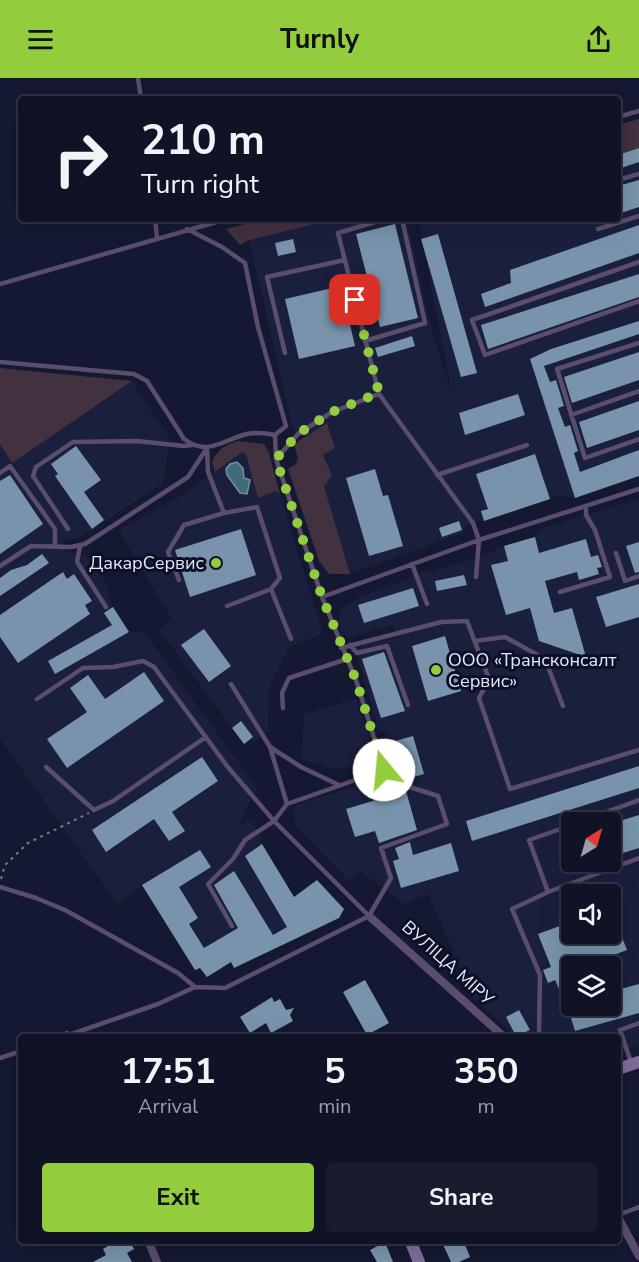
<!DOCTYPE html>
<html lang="en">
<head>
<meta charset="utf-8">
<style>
	:root { --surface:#0f1325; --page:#181c2d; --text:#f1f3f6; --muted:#9b9ea7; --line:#2f3242; --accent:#93cc3d }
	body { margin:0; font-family:"Nunito Sans",sans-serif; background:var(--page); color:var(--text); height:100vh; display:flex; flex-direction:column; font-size:22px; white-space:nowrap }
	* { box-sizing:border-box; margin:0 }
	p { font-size:20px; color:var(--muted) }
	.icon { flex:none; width:33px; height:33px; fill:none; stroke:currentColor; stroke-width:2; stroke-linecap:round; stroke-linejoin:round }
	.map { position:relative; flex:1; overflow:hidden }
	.panel { position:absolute; left:18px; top:956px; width:603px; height:210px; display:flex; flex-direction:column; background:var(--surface); border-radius:6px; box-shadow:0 6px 24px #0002,0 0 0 2px var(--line) }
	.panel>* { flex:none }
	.top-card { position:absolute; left:18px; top:18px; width:603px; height:126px; border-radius:6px; box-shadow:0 6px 24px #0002,0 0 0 2px var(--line); background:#0f1325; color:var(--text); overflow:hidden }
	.needle { width:39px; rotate:37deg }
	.tools { position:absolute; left:561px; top:734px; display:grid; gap:12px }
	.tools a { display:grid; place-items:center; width:60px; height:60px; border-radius:6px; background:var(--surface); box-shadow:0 6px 24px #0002,0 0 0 2px var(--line); font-size:30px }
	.pin { position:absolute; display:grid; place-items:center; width:51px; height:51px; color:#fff; margin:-26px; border-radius:12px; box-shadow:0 3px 9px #0006 }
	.me { position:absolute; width:66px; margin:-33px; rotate:343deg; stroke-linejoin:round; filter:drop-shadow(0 0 4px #0008) }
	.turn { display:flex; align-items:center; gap:21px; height:126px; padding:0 24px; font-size:27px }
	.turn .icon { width:78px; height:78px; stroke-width:2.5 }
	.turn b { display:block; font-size:42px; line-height:51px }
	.eta { display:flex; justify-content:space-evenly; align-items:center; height:102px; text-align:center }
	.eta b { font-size:36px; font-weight:700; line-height:42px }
	.cta { display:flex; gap:12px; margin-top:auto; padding:12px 24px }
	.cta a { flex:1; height:69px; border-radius:6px; background:var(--accent); color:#111; font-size:24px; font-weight:700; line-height:69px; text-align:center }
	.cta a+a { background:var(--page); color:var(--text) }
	header { display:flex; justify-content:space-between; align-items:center; height:78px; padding:0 24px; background:var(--accent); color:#111; font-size:27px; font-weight:700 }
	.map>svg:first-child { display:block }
	.built { fill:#1a1f3d; fill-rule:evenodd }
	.green { fill:#42313f }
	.water { fill:#416c77; stroke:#72919e; stroke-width:1.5 }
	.building { fill:#7893ab }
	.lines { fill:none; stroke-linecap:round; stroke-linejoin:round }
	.path { stroke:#757a8e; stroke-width:2; stroke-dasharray:3 4.5; stroke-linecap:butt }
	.lane { stroke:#5a4e6c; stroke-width:4.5 }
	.street { stroke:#5a4e6c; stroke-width:8 }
	.secondary { stroke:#7e6b9b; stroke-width:12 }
	.route { stroke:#93cc3d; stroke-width:10; stroke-dasharray:0 18 }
	.poi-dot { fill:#93cc3d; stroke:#0c1027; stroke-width:2 }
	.labels { text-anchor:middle; stroke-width:6; stroke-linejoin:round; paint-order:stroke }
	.poi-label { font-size:18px; fill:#e4e8f9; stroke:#0c1027; text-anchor:end }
	.street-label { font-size:18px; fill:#e4e8f9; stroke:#0c1027 }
</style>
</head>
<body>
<header><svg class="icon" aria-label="menu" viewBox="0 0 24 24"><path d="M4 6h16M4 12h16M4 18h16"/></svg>Turnly<svg class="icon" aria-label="share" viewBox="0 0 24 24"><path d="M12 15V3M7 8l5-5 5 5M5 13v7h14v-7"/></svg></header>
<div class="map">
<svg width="639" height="1184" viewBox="0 0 639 1184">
	<rect width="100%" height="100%" fill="#141931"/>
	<path class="built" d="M 639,66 L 639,398 L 575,420 L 557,417 L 550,421 L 473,445 L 467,448 L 465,454 L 350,496 L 324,408 L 323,377 L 335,369 L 328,346 L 313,356 L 302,359 L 293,351 L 249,162 L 336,141 L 407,141 L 431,250 L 452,316 L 419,146 L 430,141 L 618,141 L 618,74 Z
		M 132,303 L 170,361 L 163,405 L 79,460 L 65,462 L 66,474 L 86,476 L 108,507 L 107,512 L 113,529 L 129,554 L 145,555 L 257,710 L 238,748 L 252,741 L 259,754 L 262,766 L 294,819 L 317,802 L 344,831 L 339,840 L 234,890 L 231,884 L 207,899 L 200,890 L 195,892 L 143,807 L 117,826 L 0,661 L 0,366 L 12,384 Z
		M 242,374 L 246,376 L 258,419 L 276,413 L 280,417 L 323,556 L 289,569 L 269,609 L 268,653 L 254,664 L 251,661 L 244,666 L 159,552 L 171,540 L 120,455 L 124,449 L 180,418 Z
		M 639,421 L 639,967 L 620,974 L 618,973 L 618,958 L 514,958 L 473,919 L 428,816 L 405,826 L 360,793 L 349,803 L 295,748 L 293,733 L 297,726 L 397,697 L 385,653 L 379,654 L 357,578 L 358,571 L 365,566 L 397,560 L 393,547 L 348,559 L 342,554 L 337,542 L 343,529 L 360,519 L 422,495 L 477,480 L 504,468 L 535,459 L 539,451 ZM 572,744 L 610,744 L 610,783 L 572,783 ZM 572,816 L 610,816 L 610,855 L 572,855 ZM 572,888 L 610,888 L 610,927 L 572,927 Z
		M 356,621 L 372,667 L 370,681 L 364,685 L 340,691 L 329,690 L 301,681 L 304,636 Z"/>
	<path class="green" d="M 639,41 L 639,70 L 618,77 L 618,47 Z
		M 264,141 L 336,141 L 249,162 L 240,167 L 226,151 Z
		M 0,290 L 132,303 L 12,385 L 0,366 Z
		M 327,345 L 335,370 L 323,377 L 332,398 L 324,408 L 350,496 L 329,496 L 319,483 L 288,391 L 296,386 L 298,380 L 294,367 C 304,358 316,353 327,345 Z
		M 238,363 L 264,366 L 269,375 L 280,417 L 276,413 L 258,420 L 246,376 L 242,374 L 215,394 L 212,384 C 217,372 225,367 238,363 Z"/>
	<path class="water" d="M 237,384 L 243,390 L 244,400 L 250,402 L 247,416 L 240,415 L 227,397 L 226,391 L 230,386 Z"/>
	<path class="building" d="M 639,70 L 639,84 L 618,91 L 618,77 Z
		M 639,102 L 639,129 L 618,136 L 618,108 Z
		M 395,146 L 418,240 L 380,249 L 356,156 Z
		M 639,147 L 639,175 L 485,229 L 481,216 L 511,205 L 510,192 Z
		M 438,156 L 477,295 L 461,299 L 421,161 Z
		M 293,161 L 296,174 L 278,178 L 275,165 Z
		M 639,196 L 639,219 L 488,271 L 481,247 Z
		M 341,208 L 355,268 L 299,281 L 285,221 Z
		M 639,243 L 639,256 L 544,288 L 550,304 L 556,302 L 564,328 L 558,330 L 565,349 L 570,347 L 578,373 L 574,375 L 580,394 L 639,372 L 639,398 L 575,420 L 530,281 L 551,271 Z
		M 412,258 L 415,268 L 378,279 L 375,270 Z
		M 639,274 L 639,302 L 572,325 L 564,299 Z
		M 518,316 L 525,337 L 465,357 L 459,335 Z
		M 639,323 L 639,352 L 587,370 L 579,344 Z
		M 76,368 L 101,402 L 84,414 L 104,442 L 92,451 L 55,398 L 58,396 L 51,386 Z
		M 535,376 L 550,421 L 484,443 L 481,433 L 488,431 L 476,396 Z
		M 375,391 L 383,418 L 388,417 L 403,468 L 369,478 L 346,400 Z
		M 10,397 L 43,446 L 0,476 L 0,403 Z
		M 459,443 L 462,452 L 442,459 L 439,450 Z
		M 241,451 L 256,497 L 190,519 L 175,472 Z
		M 535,459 L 539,475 L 586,461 L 591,479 L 598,477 L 602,489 L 597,490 L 599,496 L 579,502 L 577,494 L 545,503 L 554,535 L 572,530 L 586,579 L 539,563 L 530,530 L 506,537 L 491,487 L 508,483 L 504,468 Z
		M 639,464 L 639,494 L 635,495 L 626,468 Z
		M 42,476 L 49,485 L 0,518 L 0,500 L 11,492 L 27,487 Z
		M 63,494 L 67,501 L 74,496 L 92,523 L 85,527 L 90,536 L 18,585 L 0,559 L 0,537 Z
		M 464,497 L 467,507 L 437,513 L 435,503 Z
		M 639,506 L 639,539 L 606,549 L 596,519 Z
		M 413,510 L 419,528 L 364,545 L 358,527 Z
		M 113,529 L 129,554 L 55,596 L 48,583 L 112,547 L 104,535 Z
		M 204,551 L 231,588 L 209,604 L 181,567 Z
		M 445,558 L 461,613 L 428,623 L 412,568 Z
		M 384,574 L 405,633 L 381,640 L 362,581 Z
		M 144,594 L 164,623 L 67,690 L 47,661 L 87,634 L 70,610 L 88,597 L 105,621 Z
		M 241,643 L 253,659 L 244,666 L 232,650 Z
		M 413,658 L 424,696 L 403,702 L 398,699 L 388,665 Z
		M 202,679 L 218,703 L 172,734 L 185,753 L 169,763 L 154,741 L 106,774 L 92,752 Z
		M 639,688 L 639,710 L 472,763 L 466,743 Z
		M 406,713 L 417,752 L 379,765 L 375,753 L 355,759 L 346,731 Z
		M 639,737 L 639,770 L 610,779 L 610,746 Z
		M 410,764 L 413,777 L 451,765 L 459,793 L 401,810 L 393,783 L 399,781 L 395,770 Z
		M 262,766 L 294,819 L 317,802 L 344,831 L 339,840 L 234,890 L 231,884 L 207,899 L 200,890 L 195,892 L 142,807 L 200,772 L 211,789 L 179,809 L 198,840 L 189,846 L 204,870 L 238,850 L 214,807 L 234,793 L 273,857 L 287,849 L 245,778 Z
		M 611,831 L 627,872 L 584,888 L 572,888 L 572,906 L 559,911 L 555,902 L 548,905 L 543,892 L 551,889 L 538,856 L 568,845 L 573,859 L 584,855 L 610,855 Z
		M 365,902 L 389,945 L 367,957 L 343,914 Z
		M 639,906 L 639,935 L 575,953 L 567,927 L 610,927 L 610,914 Z
		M 272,919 L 274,924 L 280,921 L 286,932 L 294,930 L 290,937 L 293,943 L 271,955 L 266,945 L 250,955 L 240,939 Z
		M 519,932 L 530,952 L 516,958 L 506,939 Z
		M 105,1162 L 129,1162 L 134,1171 L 127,1175 L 132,1184 L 93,1184 L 106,1177 L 103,1171 L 108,1168 Z
		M 441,1162 L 463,1162 L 470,1179 L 459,1184 L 451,1184 Z
		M 385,1164 L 393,1184 L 377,1184 L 370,1172 Z"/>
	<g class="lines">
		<path class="path" d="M 1,801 L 5,787 L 28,765 L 89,735"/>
		<path class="lane" d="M 138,0 L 141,21
			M 618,39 L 639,33
			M 618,102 L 639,96
			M 155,141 L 157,160
			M 187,151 L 222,169 L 245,185 L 258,249 L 286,348 L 275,357
			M 598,151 L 639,138
			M 639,184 L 472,242 L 485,277 L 639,223
			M 0,206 L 227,141
			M 365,263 L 425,245 L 402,141
			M 639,265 L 557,291 L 585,380 L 639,361
			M 285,275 L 267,199 L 345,182
			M 0,284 L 134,296 L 147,303 L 184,361 C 208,379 222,362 247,356 C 256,354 266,355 275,357 L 276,381 L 322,519 L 356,602 L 384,692 L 397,705 L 438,718 L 447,746 L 381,770 L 391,800 L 369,838 L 225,910 L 195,909 L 178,895 L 65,832 L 36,820 L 0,809
			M 379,316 L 473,445 L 479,462 L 476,499
			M 571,337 L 639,313
			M 207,370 L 208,394 L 224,435 L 257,429 L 280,500 L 271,511 L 291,561
			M 276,381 L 298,356 L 332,334 L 379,316 L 338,155 L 385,141
			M 0,395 L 10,388 L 55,451 L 55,467
			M 437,397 L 527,367
			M 68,451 L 33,398 L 36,389 L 73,364 L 137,363 L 184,368 L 192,367
			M 80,468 L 77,484 L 106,529
			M 616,475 L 625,503 L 639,498
			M 412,486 L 427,526
			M 0,488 L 31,468 L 71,469 L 85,466 L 188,399 L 207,370
			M 179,502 L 168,474 L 184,447 L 224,435
			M 560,514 L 610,499 L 595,452 L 586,437 L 586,428
			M 322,519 L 479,462 L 639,411
			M 227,528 L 271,511
			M 475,563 L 505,559 L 545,581 L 563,628
			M 350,567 L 357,575 L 387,568 L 408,627
			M 341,570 L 441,544 L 467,543 L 489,601 L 479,620 L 510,711 L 639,672
			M 231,606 L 270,669 L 287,726 L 274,743 L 245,762 L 233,781 L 208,806 L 232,848
			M 37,621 L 83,590 L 113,589 L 143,583 L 154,589 L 227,688 L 274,743 L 369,838
			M 283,630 L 282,615 L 289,600 L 347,581
			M 270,669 L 301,689 L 339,707
			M 46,689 L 94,732 L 113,723 L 206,659
			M 287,726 L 384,692
			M 579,744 L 639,722
			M 572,747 L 529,762 L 548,814 L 639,780
			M 66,958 L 158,926 L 195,909
			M 539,958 L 540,897 L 512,831 L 548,814
			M 0,980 L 21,973
			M 631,984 L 620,952 L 639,945
			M 618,1137 L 639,1129"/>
		<path class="street" d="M 369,838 L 503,958
			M 67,957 L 68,958
			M 618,1139 L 639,1178
			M 148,1162 L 157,1184"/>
		<path class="secondary" d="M 618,991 L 639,984
			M 410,1162 L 419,1184"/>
	</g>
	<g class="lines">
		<path class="route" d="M 355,222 L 379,315 L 332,334 L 298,356 L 276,381 L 322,519 L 356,602 L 384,692"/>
	</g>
	<g class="poi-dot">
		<circle cx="216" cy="485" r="6"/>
		<circle cx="436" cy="592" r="6"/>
	</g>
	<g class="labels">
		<g class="poi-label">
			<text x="204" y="491">ДакарСервис</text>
			<text x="448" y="588" text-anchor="start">ООО «Трансконсалт<tspan x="448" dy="21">Сервис»</tspan></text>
		</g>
		<g class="street-label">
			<text transform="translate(448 885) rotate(42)" y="6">ВУЛІЦА МІРУ</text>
		</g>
	</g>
</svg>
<div class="tools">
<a><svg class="needle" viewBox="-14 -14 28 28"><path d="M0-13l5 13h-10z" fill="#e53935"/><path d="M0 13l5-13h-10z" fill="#9b9ea7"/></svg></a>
<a><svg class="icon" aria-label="sound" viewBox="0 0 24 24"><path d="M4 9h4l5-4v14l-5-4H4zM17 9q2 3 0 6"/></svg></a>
<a><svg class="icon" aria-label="layers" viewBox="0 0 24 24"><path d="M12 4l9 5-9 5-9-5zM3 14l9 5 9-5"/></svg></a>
</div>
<div class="pin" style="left:355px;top:222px;background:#d93025"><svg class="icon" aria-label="arrive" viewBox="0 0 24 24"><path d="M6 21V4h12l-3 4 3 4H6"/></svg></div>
<svg class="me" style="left:384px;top:692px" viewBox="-20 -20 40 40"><circle r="19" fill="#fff"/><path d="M0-13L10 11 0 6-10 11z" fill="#93cc3d"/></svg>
<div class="top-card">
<div class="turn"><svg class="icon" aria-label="right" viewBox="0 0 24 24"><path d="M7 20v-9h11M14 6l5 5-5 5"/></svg><div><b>210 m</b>Turn right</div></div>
</div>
<section class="panel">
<div class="eta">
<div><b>17:51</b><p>Arrival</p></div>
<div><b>5</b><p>min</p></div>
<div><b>350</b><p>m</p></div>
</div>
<div class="cta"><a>Exit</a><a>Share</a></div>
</section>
</div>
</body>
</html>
